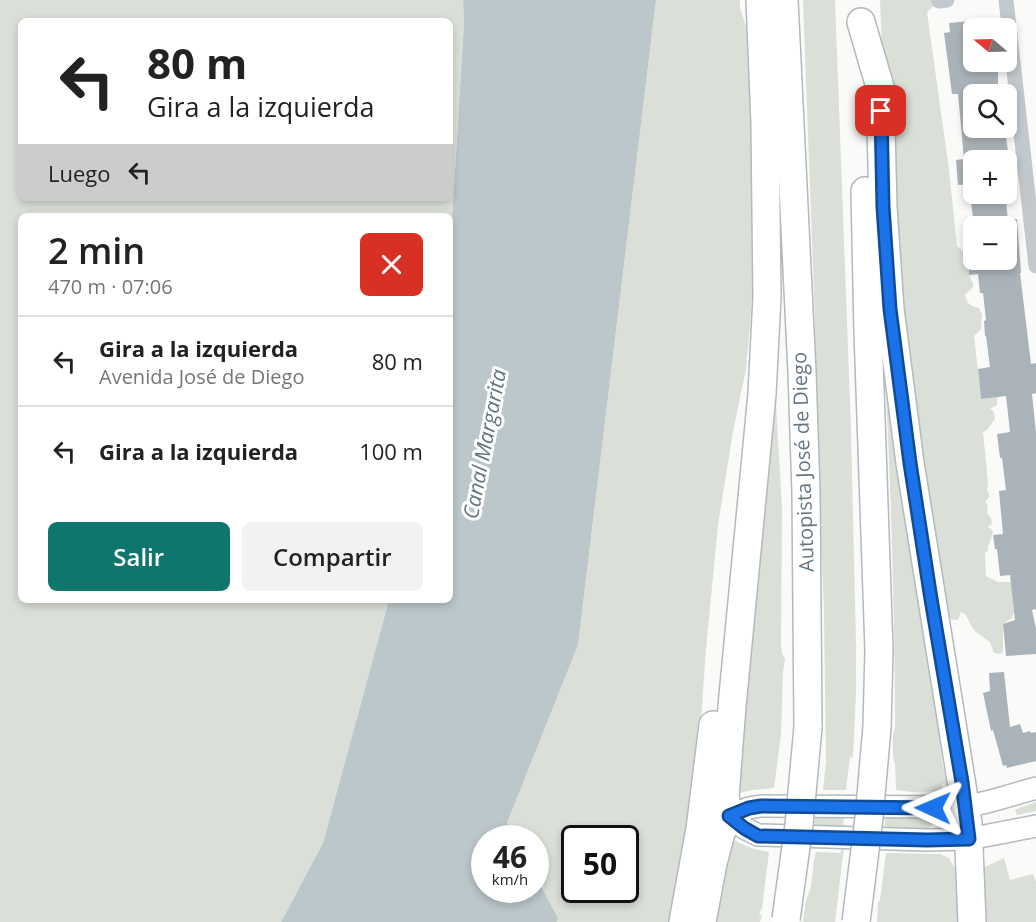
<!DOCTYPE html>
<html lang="es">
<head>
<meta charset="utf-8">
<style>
	:root { --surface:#fff; --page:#f2f2f2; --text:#222; --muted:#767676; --line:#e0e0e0; --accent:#0f766e }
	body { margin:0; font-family:"Open Sans",sans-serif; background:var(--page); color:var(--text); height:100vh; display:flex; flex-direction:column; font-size:22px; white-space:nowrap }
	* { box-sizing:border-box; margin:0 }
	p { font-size:20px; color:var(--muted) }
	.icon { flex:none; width:33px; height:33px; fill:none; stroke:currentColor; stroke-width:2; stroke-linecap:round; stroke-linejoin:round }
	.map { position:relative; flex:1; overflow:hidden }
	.details { position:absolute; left:18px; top:213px; width:435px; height:390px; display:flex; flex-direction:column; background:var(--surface); border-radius:9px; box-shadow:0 3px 9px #0003 }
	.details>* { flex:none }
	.banner { position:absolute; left:18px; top:18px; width:435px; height:183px; border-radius:9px; box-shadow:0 3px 9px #0003; background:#fff; color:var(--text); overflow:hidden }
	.needle { width:39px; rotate:289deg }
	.buttons { position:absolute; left:963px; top:18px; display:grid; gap:12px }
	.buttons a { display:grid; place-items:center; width:54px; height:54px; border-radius:9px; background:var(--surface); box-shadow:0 3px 9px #0003; font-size:30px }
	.speed { position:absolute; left:471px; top:825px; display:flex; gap:12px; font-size:30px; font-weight:700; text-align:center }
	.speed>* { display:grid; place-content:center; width:78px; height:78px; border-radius:50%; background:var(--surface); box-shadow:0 3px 9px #0003; line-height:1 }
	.speed small { font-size:15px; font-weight:400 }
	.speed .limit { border:3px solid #111; border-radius:9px; background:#fff; color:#111 }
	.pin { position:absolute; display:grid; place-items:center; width:51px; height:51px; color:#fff; margin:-26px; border-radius:12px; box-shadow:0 3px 9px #0006 }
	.me { position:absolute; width:66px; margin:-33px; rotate:271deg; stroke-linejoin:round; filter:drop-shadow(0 0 4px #0008) }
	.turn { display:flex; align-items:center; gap:21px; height:126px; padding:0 30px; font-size:27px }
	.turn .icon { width:78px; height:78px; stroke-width:2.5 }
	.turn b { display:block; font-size:42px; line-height:51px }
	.then { display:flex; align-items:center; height:57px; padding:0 30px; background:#0003; gap:12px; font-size:22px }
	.round { display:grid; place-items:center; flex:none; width:63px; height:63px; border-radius:9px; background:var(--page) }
	.overview { display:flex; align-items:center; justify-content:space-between; height:102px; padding:0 30px }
	h1 { font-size:36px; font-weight:600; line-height:45px }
	.action { display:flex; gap:12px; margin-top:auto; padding:12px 30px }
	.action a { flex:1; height:69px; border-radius:9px; background:var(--accent); color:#fff; font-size:24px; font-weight:600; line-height:69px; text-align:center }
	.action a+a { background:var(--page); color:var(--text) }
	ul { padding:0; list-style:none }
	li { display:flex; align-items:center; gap:18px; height:90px; padding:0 30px; border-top:2px solid var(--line) }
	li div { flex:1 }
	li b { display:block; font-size:22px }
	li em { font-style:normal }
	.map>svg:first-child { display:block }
	.green { fill:#dadfd7; fill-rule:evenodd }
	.water { fill:#bbc7cb }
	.building { fill:#aab3b9 }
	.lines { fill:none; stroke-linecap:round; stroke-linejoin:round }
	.secondary-casing { stroke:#b3babf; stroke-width:24 }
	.highway-casing { stroke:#b4b9bd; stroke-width:30 }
	.street { stroke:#c3c8cc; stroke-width:15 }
	.secondary { stroke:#fff; stroke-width:21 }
	.highway { stroke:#fff; stroke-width:27 }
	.highway-bridge-casing { stroke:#b4b9bd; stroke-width:30; stroke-linecap:butt }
	.highway-bridge { stroke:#fff; stroke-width:27 }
	.route-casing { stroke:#114b97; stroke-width:15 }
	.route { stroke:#1a73e8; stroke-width:10 }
	.labels { text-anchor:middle; stroke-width:6; stroke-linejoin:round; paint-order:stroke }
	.street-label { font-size:20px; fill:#657683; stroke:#fff }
	.water-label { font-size:21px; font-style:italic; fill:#60757c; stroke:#fff }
</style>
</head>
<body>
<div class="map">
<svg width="1036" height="922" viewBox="0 0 1036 922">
	<rect width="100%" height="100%" fill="#fafaf8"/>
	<path class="green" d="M 0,0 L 463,0 L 464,23 L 450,252 L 450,216 L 21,216 L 21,600 L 389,600 L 323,843 L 281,922 L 0,922 ZM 21,21 L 450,21 L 450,198 L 21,198 Z
		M 656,0 L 740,0 L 740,8 L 746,27 L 748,43 L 748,64 L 753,79 L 754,271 L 750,325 L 746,369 L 733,431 L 718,525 L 706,649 L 698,763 L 672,922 L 557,922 L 558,918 L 536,877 L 536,838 L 515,838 L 507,823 L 578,645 ZM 574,838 L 626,838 L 626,890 L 574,890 Z
		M 803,0 L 835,0 L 851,430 L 856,645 L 856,692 L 853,758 L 850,757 L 846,790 L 823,790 L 826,762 L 824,614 L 816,393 L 815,321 Z
		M 880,0 L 941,0 L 927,12 L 949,170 L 957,247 L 960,248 L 966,254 L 965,261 L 967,262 L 967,265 L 968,265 C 969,268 968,272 969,275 C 973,285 978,285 965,294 C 968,305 969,305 979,308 L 982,315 L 981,329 L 974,336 L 981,399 L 997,397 L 997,405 L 990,409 L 994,412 L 995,419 L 987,430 L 983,432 L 988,483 L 987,490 L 990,496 L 985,502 L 988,505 L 987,513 L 991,518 L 992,524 L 988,527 L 993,531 L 989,545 L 988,545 L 988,551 L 985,553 L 986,576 L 998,582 L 1011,582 L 1014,612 L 1012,618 L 1003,624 L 1003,653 L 999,654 L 994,653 L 990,642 L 976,632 L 971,626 L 966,615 L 961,612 L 958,620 C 949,620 945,616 939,611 L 889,219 Z
		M 884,346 L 935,696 L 942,762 L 947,783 L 942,784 L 942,791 L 912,792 L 896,790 L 895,763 L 894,762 C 893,751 891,738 895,727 C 895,600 890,473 884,346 Z
		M 768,400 L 776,404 L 782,508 L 781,645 L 782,653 L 785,659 L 783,672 L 781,734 L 774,788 L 753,790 L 739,793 Z
		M 1036,802 L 1036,811 L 1017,815 L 1015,810 L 1017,809 Z
		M 816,814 L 844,814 L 843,829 L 814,828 Z
		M 886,814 L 922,816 L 929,818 L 933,823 L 929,828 L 924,830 L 884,830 Z
		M 733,840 L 751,848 L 769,852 L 762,908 L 759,915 L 762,915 L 760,922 L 712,922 L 725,853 L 730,853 Z
		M 842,846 L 844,847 L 835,922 L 803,922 L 806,900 L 811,887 L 814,860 L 816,852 L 840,853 L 840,855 Z
		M 886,853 L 940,854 L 949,858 L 954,867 L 959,867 L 961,922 L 877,922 L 878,902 L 880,900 Z
		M 1004,858 L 1010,880 L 1033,874 L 1036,882 L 1036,922 L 979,922 L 981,869 Z"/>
	<path class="water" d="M 463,0 L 656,0 L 578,645 L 507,823 L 515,838 L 484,838 L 484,890 L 536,890 L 536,877 L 558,918 L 557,922 L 281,922 L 323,843 L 389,600 L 450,600 L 450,252 L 464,23 Z"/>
	<path class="building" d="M 971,21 L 971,27 L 974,27 L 974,63 L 979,62 L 979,66 L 998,63 L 998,94 L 974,94 L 974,128 L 1005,128 L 1009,160 L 974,160 L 974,184 L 958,185 L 956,160 L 964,159 L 958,94 L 952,94 L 944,33 L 950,32 L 949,23 Z
		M 970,194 L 1005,194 L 1008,220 L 1017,219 L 1021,273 L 1020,273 L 1031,364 L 1036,363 L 1036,393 L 1032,394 L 1036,433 L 1036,609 L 1032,610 L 1036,629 L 1036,654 L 1006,656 L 1003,624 L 1015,620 L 1010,575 L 1000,576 L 997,549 L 995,549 L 993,535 L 1003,534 L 999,491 L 1006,490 L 1002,458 L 1000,458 L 997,434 L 1010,432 L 1006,396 L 981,399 L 978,369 L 990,367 L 986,336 L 985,336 L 984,321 L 986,320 L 983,293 L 980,293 L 978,274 L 969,275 L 968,260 L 1006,260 L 1006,226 L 974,226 Z
		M 1004,672 L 1010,727 L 1020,724 L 1023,733 L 1030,731 L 1031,733 L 1036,732 L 1036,761 L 1007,768 L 1006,765 L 1003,766 L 993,730 L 991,731 L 983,693 L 990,691 L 989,673 Z"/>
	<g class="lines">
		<g class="secondary-casing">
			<path id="secondary" d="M 729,816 L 744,828 L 758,835 L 927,840 L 969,839 L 1036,826
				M 729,816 L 749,808 L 761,806 L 965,807 L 991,801 L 1036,788"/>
		</g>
		<g class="highway-casing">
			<path id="highway" d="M 784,0 L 802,372 L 806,493 L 808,727
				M 861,22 L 880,87 L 883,207 L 890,309 L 910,463 L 968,823 L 972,922
				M 865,191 L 868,331 L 879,650 L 877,727
				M 683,922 L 700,829 L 713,725
				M 702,922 L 713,863 L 721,833 L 729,816 L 725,796 L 732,706 L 762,394 L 767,297 L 765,123 L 760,0"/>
		</g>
		<path class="street" d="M 1006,0 L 1036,266
			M 939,1 L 947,0"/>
		<use href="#secondary" class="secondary"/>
		<use href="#highway" class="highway"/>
		<g class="highway-bridge-casing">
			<path id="highway-bridge" d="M 786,919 L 799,825 L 808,727
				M 856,922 L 869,818 L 877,727"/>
		</g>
		<use href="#highway-bridge" class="highway-bridge"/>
	</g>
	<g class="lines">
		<g class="route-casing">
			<path id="route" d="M 881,111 L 883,207 L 890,309 L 910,463 L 931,599 L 962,782 L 969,839 L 927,840 L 758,836 L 744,828 L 729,816 L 749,808 L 761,806 L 933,808"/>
		</g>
		<use href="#route" class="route"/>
	</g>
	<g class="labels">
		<g class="street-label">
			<text transform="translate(803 462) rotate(-92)" y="7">Autopista José de Diego</text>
		</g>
		<g class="water-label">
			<text transform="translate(485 444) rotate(-79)" y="7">Canal Margarita</text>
		</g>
	</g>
</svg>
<div class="buttons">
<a><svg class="needle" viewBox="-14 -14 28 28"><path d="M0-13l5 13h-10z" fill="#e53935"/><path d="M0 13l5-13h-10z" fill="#767676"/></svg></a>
<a><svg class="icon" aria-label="search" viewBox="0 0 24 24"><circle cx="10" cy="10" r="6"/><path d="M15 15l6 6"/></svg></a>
<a>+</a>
<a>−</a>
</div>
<div class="speed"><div>46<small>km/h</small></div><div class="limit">50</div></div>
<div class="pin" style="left:881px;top:111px;background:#d93025"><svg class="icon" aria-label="arrive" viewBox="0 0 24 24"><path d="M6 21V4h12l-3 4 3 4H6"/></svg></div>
<svg class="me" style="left:933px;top:808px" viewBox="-20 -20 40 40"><path d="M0-17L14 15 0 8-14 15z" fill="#1a73e8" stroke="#fff" stroke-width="4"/></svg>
<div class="banner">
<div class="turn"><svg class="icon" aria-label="left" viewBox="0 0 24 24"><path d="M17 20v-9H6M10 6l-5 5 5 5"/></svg><div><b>80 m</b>Gira a la izquierda</div></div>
<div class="then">Luego<svg class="icon" aria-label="left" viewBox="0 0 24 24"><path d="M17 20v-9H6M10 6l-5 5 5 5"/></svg></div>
</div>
<section class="details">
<div class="overview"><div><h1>2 min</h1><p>470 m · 07:06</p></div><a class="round" style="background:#d93025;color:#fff"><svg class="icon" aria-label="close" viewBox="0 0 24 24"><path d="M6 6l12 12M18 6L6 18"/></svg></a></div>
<ul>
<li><svg class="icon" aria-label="left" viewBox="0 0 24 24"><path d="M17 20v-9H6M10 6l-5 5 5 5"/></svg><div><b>Gira a la izquierda</b><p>Avenida José de Diego</p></div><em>80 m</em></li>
<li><svg class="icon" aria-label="left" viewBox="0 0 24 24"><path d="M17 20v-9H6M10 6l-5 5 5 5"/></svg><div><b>Gira a la izquierda</b></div><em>100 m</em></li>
</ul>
<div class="action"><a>Salir</a><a>Compartir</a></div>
</section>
</div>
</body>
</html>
